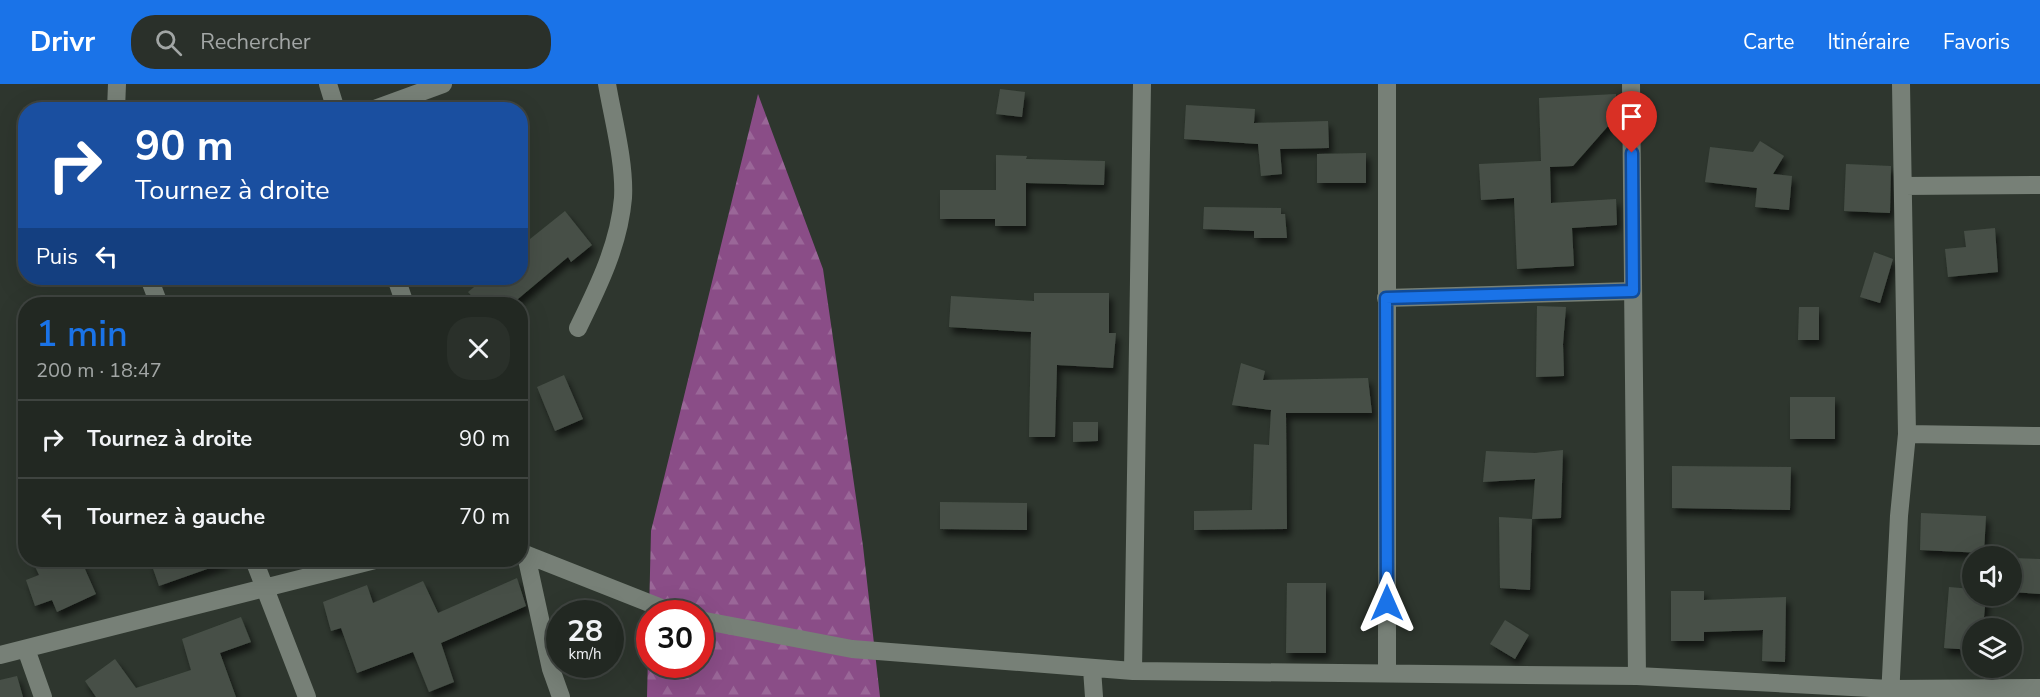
<!DOCTYPE html>
<html lang="fr">
<head>
<meta charset="utf-8">
<style>
	:root { --surface:#222822; --page:#2a302a; --text:#f1f3f6; --muted:#a2a6a5; --line:#3f4440; --accent:#1a73e8 }
	body { margin:0; font-family:"Nunito Sans",sans-serif; background:var(--page); color:var(--text); height:100vh; display:flex; flex-direction:column; font-size:22px; white-space:nowrap }
	* { box-sizing:border-box; margin:0 }
	p { font-size:20px; color:var(--muted) }
	.icon { flex:none; width:33px; height:33px; fill:none; stroke:currentColor; stroke-width:2; stroke-linecap:round; stroke-linejoin:round }
	.map { position:relative; flex:1; overflow:hidden }
	.side { position:absolute; left:18px; top:213px; width:510px; height:270px; display:flex; flex-direction:column; background:var(--surface); border-radius:24px; box-shadow:0 6px 24px #0002,0 0 0 2px var(--line) }
	.side>* { flex:none }
	.hud { position:absolute; left:18px; top:18px; width:510px; height:183px; border-radius:24px; box-shadow:0 6px 24px #0002,0 0 0 2px var(--line); background:#1a4fa0; color:#fff; overflow:hidden }
	.fabs { position:absolute; left:1962px; top:462px; display:grid; gap:12px }
	.fabs a { display:grid; place-items:center; width:60px; height:60px; border-radius:50%; background:var(--surface); box-shadow:0 6px 24px #0002,0 0 0 2px var(--line); font-size:30px }
	.speed { position:absolute; left:546px; top:516px; display:flex; gap:12px; font-size:30px; font-weight:700; text-align:center }
	.speed>* { display:grid; place-content:center; width:78px; height:78px; border-radius:50%; background:var(--surface); box-shadow:0 6px 24px #0002,0 0 0 2px var(--line); line-height:1 }
	.speed small { font-size:15px; font-weight:400 }
	.speed .limit { border:9px solid #d22; background:#fff; color:#111 }
	.pin { position:absolute; display:grid; place-items:center; width:51px; height:51px; color:#fff; margin:-62px -26px; border-radius:50% 50% 50% 0; rotate:-45deg; box-shadow:0 0 6px #0007 }
	.pin .icon { rotate:45deg }
	.me { position:absolute; width:66px; margin:-33px; rotate:0deg; stroke-linejoin:round; filter:drop-shadow(0 0 4px #0008) }
	.turn { display:flex; align-items:center; gap:21px; height:126px; padding:0 18px; font-size:27px }
	.turn .icon { width:78px; height:78px; stroke-width:2.5 }
	.turn b { display:block; font-size:42px; line-height:51px }
	.then { display:flex; align-items:center; height:57px; padding:0 18px; background:#0003; gap:12px; font-size:22px }
	.round { display:grid; place-items:center; flex:none; width:63px; height:63px; border-radius:24px; background:var(--page) }
	.summary { display:flex; align-items:center; justify-content:space-between; height:102px; padding:0 18px }
	h1 { font-size:36px; font-weight:600; line-height:45px; color:var(--accent) }
	ul { padding:0; list-style:none }
	li { display:flex; align-items:center; gap:18px; height:78px; padding:0 18px; border-top:2px solid var(--line) }
	li div { flex:1 }
	li b { display:block; font-size:22px }
	li em { font-style:normal }
	header { display:flex; align-items:center; gap:36px; box-sizing:border-box; height:84px; padding:0 30px; background:var(--accent); color:#fff }
	header strong { font-size:28px }
	nav { display:flex; gap:33px; margin-inline-start:auto; font-size:21px }
	.search { width:420px; height:54px; background:var(--page); display:flex; align-items:center; gap:15px; box-sizing:border-box; padding:0 21px; border-radius:24px; color:var(--muted); font-size:22px }
	.map>svg:first-child { display:block }
	.forest { fill:url(#forest-firs); fill-rule:evenodd }
	.building { fill:#475047; filter:url(#shadow) }
	.lines { fill:none; stroke-linecap:round; stroke-linejoin:round }
	.minor { stroke:#778077; stroke-width:18 }
	.route-casing { stroke:#114b97; stroke-width:15 }
	.route { stroke:#1a73e8; stroke-width:10 }
</style>
</head>
<body>
<header>
<strong>Drivr</strong>
<div class="search"><svg class="icon" aria-label="search" viewBox="0 0 24 24"><circle cx="10" cy="10" r="6"/><path d="M15 15l6 6"/></svg>Rechercher</div>
<nav><a>Carte</a><a>Itinéraire</a><a>Favoris</a></nav>
</header>
<div class="map">
<svg width="2040" height="613" viewBox="0 0 2040 613">
	<defs>
		<pattern id="forest-firs" width="22" height="20" patternUnits="userSpaceOnUse" patternTransform="scale(1.5)"><rect width="22" height="20" fill="#8a4d87"/><path d="M5 1l3.5 6h-7zM16 11l3.5 6h-7z" fill="#9a6798"/></pattern>
		<filter id="shadow"><feDropShadow dx="3.5" dy="6" stdDeviation="3" flood-color="#0009"/></filter>
	</defs>
	<rect width="100%" height="100%" fill="#2e362e"/>
	<path class="forest" d="M 758,10 L 823,185 L 863,462 L 880,613 L 647,613 L 651,447 ZM 650,530 L 700,530 L 700,580 L 650,580 Z"/>
	<path class="building" d="M 1000,5 L 1025,8 L 1022,33 L 996,30 Z
		M 1616,10 L 1616,33 L 1573,82 L 1550,83 L 1551,119 L 1616,115 L 1617,141 L 1572,144 L 1574,182 L 1517,185 L 1514,114 L 1481,116 L 1479,80 L 1541,77 L 1539,14 Z
		M 1186,21 L 1255,25 L 1254,39 L 1328,37 L 1329,64 L 1280,65 L 1282,90 L 1261,92 L 1258,60 L 1184,55 Z
		M 1760,57 L 1784,72 L 1773,90 L 1792,92 L 1789,126 L 1755,123 L 1757,104 L 1705,98 L 1710,63 L 1753,68 Z
		M 1366,69 L 1366,99 L 1317,99 L 1317,70 Z
		M 996,71 L 1027,72 L 1026,75 L 1105,77 L 1104,101 L 1026,99 L 1026,142 L 995,142 L 995,135 L 940,135 L 940,106 L 996,106 Z
		M 1846,80 L 1891,82 L 1890,129 L 1844,127 Z
		M 1204,123 L 1281,124 L 1281,130 L 1285,130 L 1287,154 L 1254,154 L 1254,147 L 1203,145 Z
		M 565,127 L 592,161 L 571,178 L 568,173 L 512,220 L 479,220 L 468,208 L 485,194 L 520,194 L 520,163 Z
		M 1995,144 L 1998,188 L 1948,193 L 1945,165 L 1966,163 L 1964,147 Z
		M 1874,168 L 1893,175 L 1880,219 L 1860,213 Z
		M 1034,209 L 1109,209 L 1109,249 L 1116,249 L 1113,284 L 1057,281 L 1055,353 L 1029,353 L 1031,248 L 949,243 L 951,212 L 1034,217 Z
		M 1537,222 L 1566,223 L 1563,260 L 1564,292 L 1536,293 Z
		M 1799,223 L 1819,223 L 1819,256 L 1798,256 Z
		M 1241,279 L 1265,287 L 1263,296 L 1368,294 L 1372,329 L 1286,329 L 1287,445 L 1194,446 L 1194,427 L 1252,426 L 1254,360 L 1269,361 L 1271,326 L 1232,321 Z
		M 564,291 L 583,335 L 555,347 L 537,303 Z
		M 1790,313 L 1835,313 L 1835,355 L 1790,355 Z
		M 1073,338 L 1098,338 L 1098,357 L 1073,358 Z
		M 1563,366 L 1561,434 L 1532,435 L 1535,395 L 1483,398 L 1486,367 L 1535,369 Z
		M 1672,382 L 1791,383 L 1790,426 L 1672,424 Z
		M 940,418 L 1027,419 L 1027,446 L 940,445 Z
		M 1921,429 L 1986,432 L 1984,469 L 1920,466 Z
		M 1499,433 L 1532,435 L 1530,506 L 1500,504 Z
		M 2012,474 L 2040,475 L 2040,510 L 2012,508 Z
		M 32,476 L 81,476 L 96,510 L 57,528 L 52,516 L 35,522 L 26,496 L 39,491 Z
		M 150,476 L 226,476 L 227,478 L 159,502 Z
		M 517,494 L 526,522 L 441,559 L 454,598 L 429,608 L 413,568 L 357,589 L 341,544 L 331,547 L 323,518 L 367,501 L 373,519 L 423,497 L 438,529 Z
		M 1287,499 L 1326,499 L 1326,569 L 1286,569 Z
		M 1949,503 L 1972,505 L 1972,512 L 1986,512 L 1983,544 L 1972,544 L 1972,566 L 1944,564 Z
		M 1671,507 L 1704,507 L 1704,516 L 1786,513 L 1785,578 L 1762,577 L 1763,546 L 1704,548 L 1704,557 L 1671,557 Z
		M 241,533 L 251,558 L 220,569 L 236,613 L 96,613 L 85,597 L 115,575 L 136,604 L 191,586 L 182,555 Z
		M 1505,536 L 1529,551 L 1515,575 L 1490,560 Z
		M 17,592 L 23,613 L 0,613 L 0,596 Z"/>
	<g class="lines">
		<path class="minor" d="M 328,0 L 336,26
			M 1387,0 L 1387,589
			M 1631,0 L 1637,592
			M 116,26 L 117,0
			M 372,26 L 443,0
			M 1903,102 L 2040,101
			M 149,194 L 159,220
			M 396,194 L 405,220
			M 1386,214 L 1633,207
			M 578,244 C 598,203 619,161 623,114 C 625,79 613,35 607,0
			M 1907,350 L 2040,352
			M 520,468 L 677,530
			M 526,471 L 551,585 L 561,613
			M 254,476 L 307,613
			M 700,536 L 852,565 L 1133,587 L 1637,592 L 1890,605 L 2040,604
			M 26,565 L 43,613
			M 0,571 L 375,476
			M 1092,585 L 1094,613
			M 1133,587 L 1142,0
			M 1890,613 L 1899,432 L 1907,350 L 1901,0"/>
	</g>
	<g class="lines">
		<g class="route-casing">
			<path id="route" d="M 1387,519 L 1386,214 L 1633,207 L 1632,69"/>
		</g>
		<use href="#route" class="route"/>
	</g>
</svg>
<div class="fabs">
<a><svg class="icon" aria-label="sound" viewBox="0 0 24 24"><path d="M4 9h4l5-4v14l-5-4H4zM17 9q2 3 0 6"/></svg></a>
<a><svg class="icon" aria-label="layers" viewBox="0 0 24 24"><path d="M12 4l9 5-9 5-9-5zM3 14l9 5 9-5"/></svg></a>
</div>
<div class="speed"><div>28<small>km/h</small></div><div class="limit">30</div></div>
<div class="pin" style="left:1632px;top:69px;background:#d93025"><svg class="icon" aria-label="arrive" viewBox="0 0 24 24"><path d="M6 21V4h12l-3 4 3 4H6"/></svg></div>
<svg class="me" style="left:1387px;top:519px" viewBox="-20 -20 40 40"><path d="M0-17L14 15 0 8-14 15z" fill="#1a73e8" stroke="#fff" stroke-width="4"/></svg>
<div class="hud">
<div class="turn"><svg class="icon" aria-label="right" viewBox="0 0 24 24"><path d="M7 20v-9h11M14 6l5 5-5 5"/></svg><div><b>90 m</b>Tournez à droite</div></div>
<div class="then">Puis<svg class="icon" aria-label="left" viewBox="0 0 24 24"><path d="M17 20v-9H6M10 6l-5 5 5 5"/></svg></div>
</div>
<section class="side">
<div class="summary"><div><h1>1 min</h1><p>200 m · 18:47</p></div><a class="round"><svg class="icon" aria-label="close" viewBox="0 0 24 24"><path d="M6 6l12 12M18 6L6 18"/></svg></a></div>
<ul>
<li><svg class="icon" aria-label="right" viewBox="0 0 24 24"><path d="M7 20v-9h11M14 6l5 5-5 5"/></svg><div><b>Tournez à droite</b></div><em>90 m</em></li>
<li><svg class="icon" aria-label="left" viewBox="0 0 24 24"><path d="M17 20v-9H6M10 6l-5 5 5 5"/></svg><div><b>Tournez à gauche</b></div><em>70 m</em></li>
</ul>
</section>
</div>
</body>
</html>
